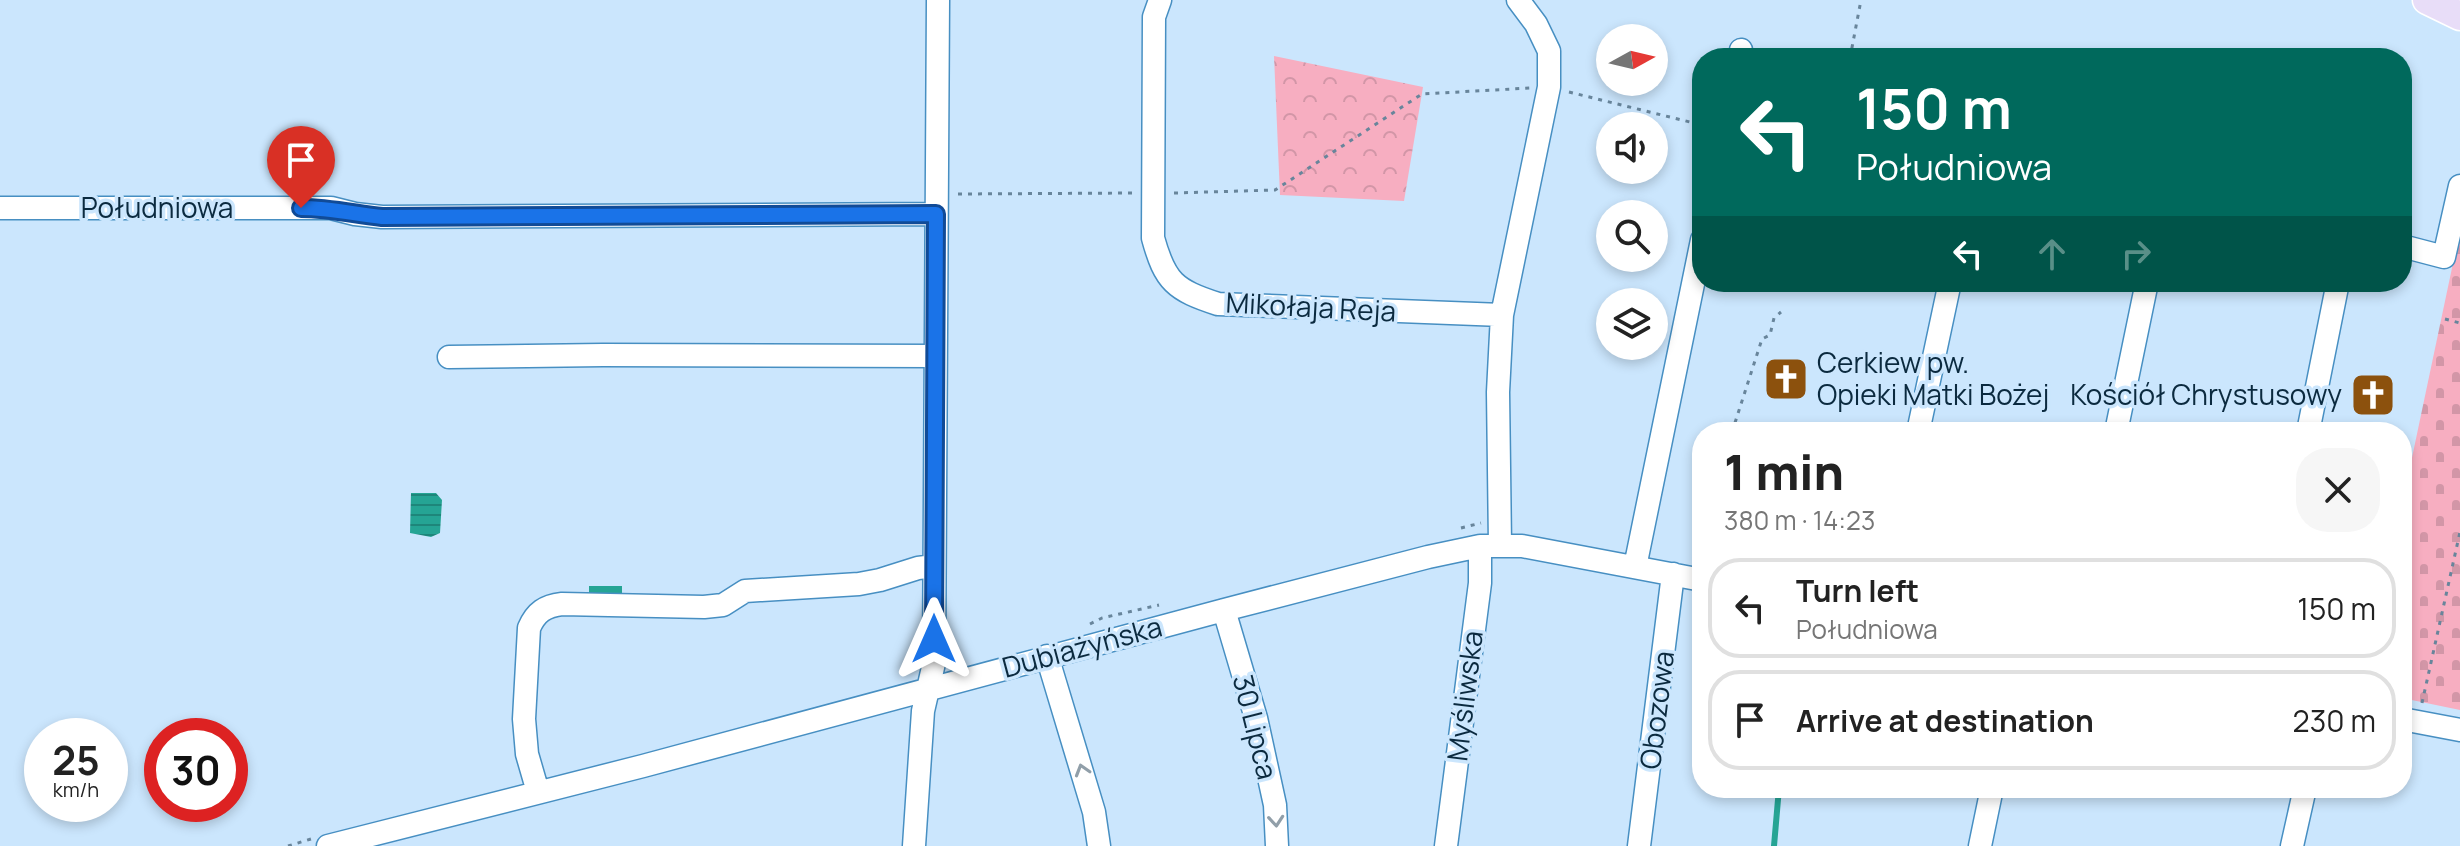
<!DOCTYPE html>
<html lang="en">
<head>
<meta charset="utf-8">
<style>
	:root { --surface:#fff; --page:#f6f6f6; --text:#222; --muted:#767676; --line:#e0e0e0 }
	body { margin:0; font-family:Manrope,sans-serif; background:var(--page); color:var(--text); height:100vh; display:flex; flex-direction:column; font-size:30px; white-space:nowrap }
	* { box-sizing:border-box; margin:0 }
	p { font-size:26px; color:var(--muted) }
	.icon { flex:none; width:44px; height:44px; fill:none; stroke:currentColor; stroke-width:2; stroke-linecap:round; stroke-linejoin:round }
	.map { position:relative; flex:1; overflow:hidden }
	.drawer { position:absolute; left:1692px; top:422px; width:720px; height:376px; display:flex; flex-direction:column; background:var(--surface); border-radius:32px; box-shadow:0 4px 12px #0003 }
	.drawer>* { flex:none }
	.top-card { position:absolute; left:1692px; top:48px; width:720px; height:244px; border-radius:32px; box-shadow:0 4px 12px #0003; background:#00695c; color:#fff; overflow:hidden }
	.needle { width:52px; rotate:82deg }
	.fabs { position:absolute; left:1596px; top:24px; display:grid; gap:16px }
	.fabs a { display:grid; place-items:center; width:72px; height:72px; border-radius:50%; background:var(--surface); box-shadow:0 4px 12px #0003; font-size:40px }
	.speed { position:absolute; left:24px; top:718px; display:flex; gap:16px; font-size:40px; font-weight:700; text-align:center }
	.speed>* { display:grid; place-content:center; width:104px; height:104px; border-radius:50%; background:var(--surface); box-shadow:0 4px 12px #0003; line-height:1 }
	.speed small { font-size:20px; font-weight:400 }
	.speed .limit { border:12px solid #d22; background:#fff; color:#111 }
	.pin { position:absolute; display:grid; place-items:center; width:68px; height:68px; color:#fff; margin:-82px -34px; border-radius:50% 50% 50% 0; rotate:-45deg; box-shadow:0 0 8px #0007 }
	.pin .icon { rotate:45deg }
	.me { position:absolute; width:88px; margin:-44px; rotate:0deg; stroke-linejoin:round; filter:drop-shadow(0 0 6px #0008) }
	.turn { display:flex; align-items:center; gap:28px; height:168px; padding:0 32px; font-size:36px }
	.turn .icon { width:104px; height:104px; stroke-width:2.5 }
	.turn b { display:block; font-size:56px; line-height:68px }
	.lanes { display:flex; align-items:center; height:76px; padding:0 32px; background:#0003; justify-content:center; gap:40px; direction:ltr }
	.lanes .off { opacity:.35 }
	.round { display:grid; place-items:center; flex:none; width:84px; height:84px; border-radius:32px; background:var(--page) }
	.overview { display:flex; align-items:center; justify-content:space-between; height:136px; padding:0 32px }
	h1 { font-size:48px; font-weight:800; line-height:60px }
	ul { padding:0; list-style:none }
	li { display:flex; align-items:center; gap:24px; height:100px; margin:0 16px 12px; padding:0 16px; border:4px solid var(--line); border-radius:32px }
	li div { flex:1 }
	li b { display:block; font-size:30px }
	li em { font-style:normal }
	.map>svg:first-child { display:block }
	.cemetery { fill:url(#cemetery-stones) }
	.park { fill:url(#park-crowns) }
	.water { fill:url(#water-rules) }
	.lines { fill:none; stroke-linecap:round; stroke-linejoin:round }
	.stream { stroke:#25a494; stroke-width:6 }
	.minor-casing { stroke:#478fc2; stroke-width:25 }
	.major-casing { stroke:#fff; stroke-width:31 }
	.path { stroke:#68859b; stroke-width:3; stroke-dasharray:4 6; stroke-linecap:butt }
	.minor { stroke:#fff; stroke-width:22 }
	.major { stroke:#e8ddf8; stroke-width:28 }
	.oneway { stroke:#919fa9 }
	.route-casing { stroke:#114b97; stroke-width:20 }
	.route { stroke:#1a73e8; stroke-width:14 }
	.labels { text-anchor:middle; stroke-width:7; stroke-linejoin:round; paint-order:stroke }
	.street-label { font-size:28px; fill:#0b2a3f; stroke:#cbe6fd }
	.poi-label { font-size:28px; fill:#0b2a3f; stroke:#cbe6fd; text-anchor:start }
</style>
</head>
<body>
<div class="map">
<svg width="2460" height="846" viewBox="0 0 2460 846">
	<defs>
		<pattern id="cemetery-stones" width="16" height="16" patternUnits="userSpaceOnUse" patternTransform="scale(2)"><rect width="16" height="16" fill="#f7aec1"/><path d="M2 7V4a2 2 0 0 1 4 0v3zM10 15v-3a2 2 0 0 1 4 0v3z" fill="#d296a7"/></pattern>
		<pattern id="park-crowns" width="20" height="18" patternUnits="userSpaceOnUse" patternTransform="scale(2)"><rect width="20" height="18" fill="#f7aec1"/><path d="M2 6a3 3 0 1 1 6 0M12 15a3 3 0 1 1 6 0" fill="none" stroke="#d296a7"/></pattern>
		<pattern id="water-rules" width="6" height="5" patternUnits="userSpaceOnUse" patternTransform="scale(2)"><rect width="6" height="5" fill="#25a494"/><path d="M0 2.5h6" fill="none" stroke="#1e867a"/></pattern>
	</defs>
	<rect width="100%" height="100%" fill="#cbe6fd"/>
	<path class="cemetery" d="M 2460,230 L 2460,710 L 2402,698 L 2402,505 Z"/>
	<path class="park" d="M 1274,56 L 1423,87 L 1404,201 L 1280,195 Z"/>
	<path class="water" d="M 411,493 L 436,493 L 442,500 L 440,533 L 431,537 L 410,533 Z
		M 589,586 L 622,586 L 622,597 L 589,597 Z"/>
	<g class="lines">
		<path class="stream" d="M 1774,846 L 1779,788"/>
		<g class="minor-casing">
			<path id="minor" d="M 1160,0 L 1154,17 L 1153,238 C 1165,282 1175,290 1218,304 L 1502,315
				M 1740,58 L 1741,50
				M 0,208 L 331,208 L 355,214 L 382,217 L 936,214
				M 2402,246 L 2444,257 L 2460,186
				M 449,357 L 603,355 L 935,356
				M 1918,432 L 1950,282
				M 2116,432 L 2147,282
				M 2308,432 L 2338,282
				M 1500,545 L 1498,392 L 1502,315 L 1549,87 L 1549,51 L 1536,24 L 1518,0
				M 1635,567 L 1702,240
				M 1224,610 L 1256,718 L 1275,805 L 1277,846
				M 1047,656 L 1094,812 L 1099,846
				M 2402,719 L 2460,730
				M 538,792 L 527,754 L 524,719 L 529,628 C 536,612 545,606 562,604 L 704,607 L 723,605 L 745,591 L 859,584 L 880,580 L 918,568 L 934,566
				M 328,846 L 643,766 L 1224,610 L 1428,557 L 1480,546 L 1522,546 L 1702,580
				M 914,846 L 923,711 L 934,663 L 938,0
				M 1446,846 L 1480,583 L 1480,546
				M 1639,846 L 1673,574
				M 1980,846 L 1992,788
				M 2292,846 L 2305,788"/>
		</g>
		<g class="major-casing">
			<path id="major" d="M 2427,0 L 2460,16"/>
		</g>
		<path class="path" d="M 1850,58 L 1861,0
			M 1569,92 L 1702,125
			M 1174,193 L 1275,190 L 1422,94 L 1530,88
			M 958,194 L 1134,193
			M 2445,319 L 2460,323
			M 1732,432 L 1762,339 L 1770,335 L 1774,318 L 1781,312
			M 1461,528 L 1481,523
			M 1090,624 L 1102,618 L 1159,605
			M 2422,703 L 2460,532
			M 288,846 L 311,839"/>
		<use href="#minor" class="minor"/>
		<use href="#major" class="major"/>
	</g>
	<defs><path id="oneway-chevron" d="M-2-3.5L2.5 0L-2 3.5" fill="none" stroke-width="1.6" stroke-linecap="round" stroke-linejoin="round" transform="scale(2)"/></defs>
	<g class="oneway">
		<use href="#oneway-chevron" transform="translate(1082 770) rotate(-107)"/>
		<use href="#oneway-chevron" transform="translate(1276 821) rotate(85)"/>
	</g>
	<g class="lines">
		<g class="route-casing">
			<path id="route" d="M 301,208 C 329,208 355,214 382,217 L 936,214 L 934,639"/>
		</g>
		<use href="#route" class="route"/>
	</g>
	<defs>
		<g id="church-square" transform="scale(2.3)"><rect x="-9" y="-9" width="18" height="18" rx="4" fill="#8c510d" stroke="#cbe6fd"/><path d="M-1.2-6h2.4v3.5h3.3v2.4h-3.3V6h-2.4V-.1h-3.3v-2.4h3.3Z" fill="#fff"/></g>
	</defs>
	<g fill-rule="evenodd">
		<use href="#church-square" x="1786" y="379"/>
		<use href="#church-square" x="2373" y="395"/>
	</g>
	<g class="labels">
		<g class="street-label">
			<text x="157" y="218">Południowa</text>
			<text transform="translate(1311 307) rotate(3)" y="10">Mikołaja Reja</text>
			<text transform="translate(1082 647) rotate(-15)" y="10">Dubiażyńska</text>
			<text transform="translate(1465 696) rotate(-83)" y="10">Myśliwska</text>
			<text transform="translate(1657 710) rotate(-83)" y="10">Obozowa</text>
			<text transform="translate(1255 727) rotate(76)" y="10">30 Lipca</text>
		</g>
		<g class="poi-label">
			<text x="1817" y="373">Cerkiew pw.<tspan x="1817" dy="32">Opieki Matki Bożej</tspan></text>
			<text x="2342" y="405" text-anchor="end">Kościół Chrystusowy</text>
		</g>
	</g>
</svg>
<div class="fabs">
<a><svg class="needle" viewBox="-14 -14 28 28"><path d="M0-13l5 13h-10z" fill="#e53935"/><path d="M0 13l5-13h-10z" fill="#767676"/></svg></a>
<a><svg class="icon" aria-label="sound" viewBox="0 0 24 24"><path d="M4 9h4l5-4v14l-5-4H4zM17 9q2 3 0 6"/></svg></a>
<a><svg class="icon" aria-label="search" viewBox="0 0 24 24"><circle cx="10" cy="10" r="6"/><path d="M15 15l6 6"/></svg></a>
<a><svg class="icon" aria-label="layers" viewBox="0 0 24 24"><path d="M12 4l9 5-9 5-9-5zM3 14l9 5 9-5"/></svg></a>
</div>
<div class="speed"><div>25<small>km/h</small></div><div class="limit">30</div></div>
<div class="pin" style="left:301px;top:208px;background:#d93025"><svg class="icon" aria-label="arrive" viewBox="0 0 24 24"><path d="M6 21V4h12l-3 4 3 4H6"/></svg></div>
<svg class="me" style="left:934px;top:639px" viewBox="-20 -20 40 40"><path d="M0-17L14 15 0 8-14 15z" fill="#1a73e8" stroke="#fff" stroke-width="4"/></svg>
<div class="top-card">
<div class="turn"><svg class="icon" aria-label="left" viewBox="0 0 24 24"><path d="M17 20v-9H6M10 6l-5 5 5 5"/></svg><div><b>150 m</b>Południowa</div></div>
<div class="lanes"><svg class="icon" aria-label="left" viewBox="0 0 24 24"><path d="M17 20v-9H6M10 6l-5 5 5 5"/></svg><svg class="icon off" aria-label="ahead" viewBox="0 0 24 24"><path d="M12 20V5M6 11l6-6 6 6"/></svg><svg class="icon off" aria-label="right" viewBox="0 0 24 24"><path d="M7 20v-9h11M14 6l5 5-5 5"/></svg></div>
</div>
<section class="drawer">
<div class="overview"><div><h1>1 min</h1><p>380 m · 14:23</p></div><a class="round"><svg class="icon" aria-label="close" viewBox="0 0 24 24"><path d="M6 6l12 12M18 6L6 18"/></svg></a></div>
<ul>
<li><svg class="icon" aria-label="left" viewBox="0 0 24 24"><path d="M17 20v-9H6M10 6l-5 5 5 5"/></svg><div><b>Turn left</b><p>Południowa</p></div><em>150 m</em></li>
<li><svg class="icon" aria-label="arrive" viewBox="0 0 24 24"><path d="M6 21V4h12l-3 4 3 4H6"/></svg><div><b>Arrive at destination</b></div><em>230 m</em></li>
</ul>
</section>
</div>
</body>
</html>
